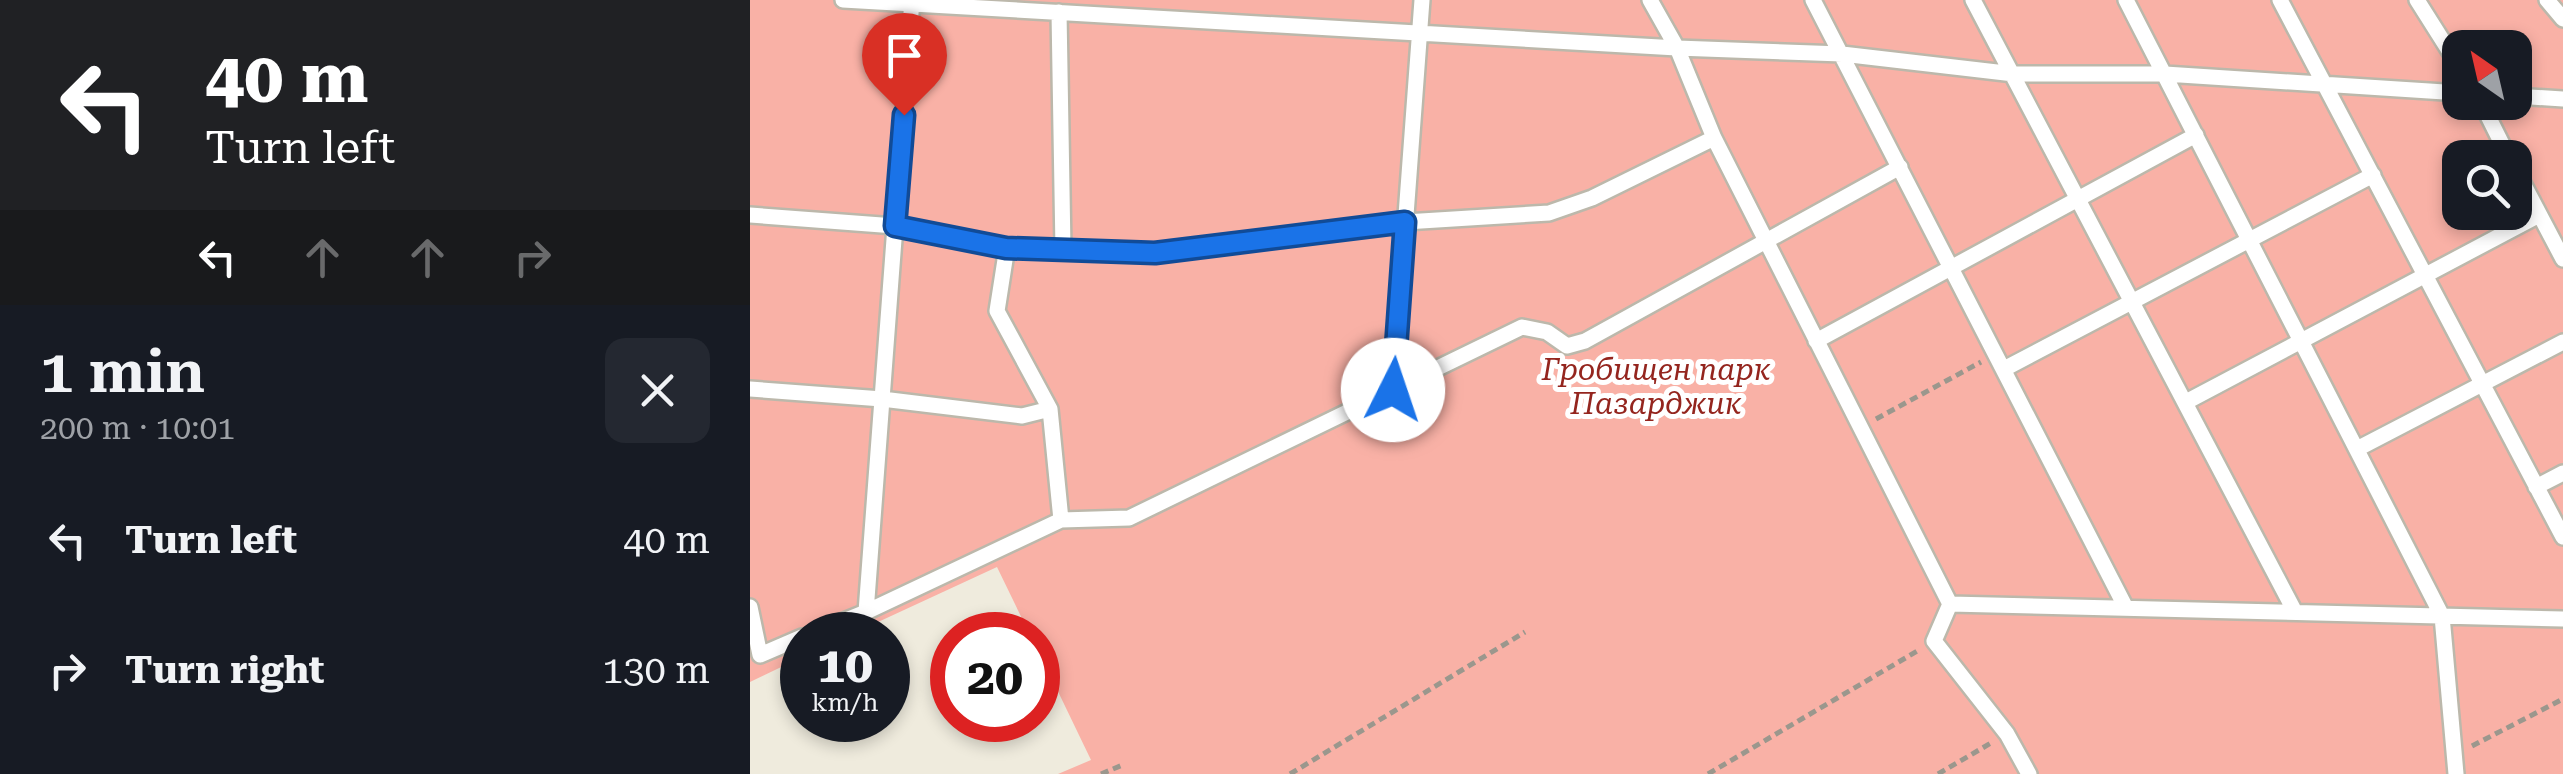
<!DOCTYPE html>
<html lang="en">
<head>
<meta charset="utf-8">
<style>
	:root { --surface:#171b24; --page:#242831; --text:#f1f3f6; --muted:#9ea1a6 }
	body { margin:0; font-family:"Roboto Serif",serif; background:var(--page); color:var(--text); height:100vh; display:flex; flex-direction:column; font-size:38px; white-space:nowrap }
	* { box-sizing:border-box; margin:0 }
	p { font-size:32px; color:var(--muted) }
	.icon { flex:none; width:55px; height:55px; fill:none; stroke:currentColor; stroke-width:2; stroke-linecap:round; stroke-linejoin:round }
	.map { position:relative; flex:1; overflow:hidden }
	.sheet { display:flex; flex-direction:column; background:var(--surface); width:750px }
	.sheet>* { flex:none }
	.guide { background:#202124; color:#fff; overflow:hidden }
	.needle { width:65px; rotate:326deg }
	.tools { position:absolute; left:1692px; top:30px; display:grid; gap:20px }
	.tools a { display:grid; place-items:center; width:90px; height:90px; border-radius:20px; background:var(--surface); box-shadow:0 5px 15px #0003; font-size:50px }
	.speed { position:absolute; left:30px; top:612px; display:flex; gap:20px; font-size:50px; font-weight:700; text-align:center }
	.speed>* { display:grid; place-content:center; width:130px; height:130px; border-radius:50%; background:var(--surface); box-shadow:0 5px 15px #0003; line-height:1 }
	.speed small { font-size:25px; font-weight:400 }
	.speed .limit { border:15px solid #d22; background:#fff; color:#111 }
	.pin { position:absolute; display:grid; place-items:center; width:85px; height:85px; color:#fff; margin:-102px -42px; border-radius:50% 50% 50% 0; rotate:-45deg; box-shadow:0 0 10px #0007 }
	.pin .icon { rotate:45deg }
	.me { position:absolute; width:110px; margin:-55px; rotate:4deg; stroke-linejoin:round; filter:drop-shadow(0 0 8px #0008) }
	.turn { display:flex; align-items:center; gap:35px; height:210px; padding:0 40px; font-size:45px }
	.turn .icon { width:130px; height:130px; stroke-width:2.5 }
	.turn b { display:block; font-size:70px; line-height:85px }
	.lanes { display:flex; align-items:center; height:95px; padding:0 40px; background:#0003; justify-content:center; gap:50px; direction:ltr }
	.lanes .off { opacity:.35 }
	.round { display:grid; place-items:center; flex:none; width:105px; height:105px; border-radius:20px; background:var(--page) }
	.summary { display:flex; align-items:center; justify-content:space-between; height:170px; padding:0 40px }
	h1 { font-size:60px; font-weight:600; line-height:75px }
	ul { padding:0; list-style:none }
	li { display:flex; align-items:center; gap:30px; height:130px; padding:0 40px }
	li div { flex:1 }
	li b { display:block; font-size:38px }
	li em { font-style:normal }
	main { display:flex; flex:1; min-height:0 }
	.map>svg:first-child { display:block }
	.green { fill:#f9b1a6; fill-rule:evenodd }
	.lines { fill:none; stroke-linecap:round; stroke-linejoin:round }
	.service-casing { stroke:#bcb8ab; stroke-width:20 }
	.path { stroke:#9b978d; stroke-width:5; stroke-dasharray:8 5; stroke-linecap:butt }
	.service { stroke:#fff; stroke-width:15 }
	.route-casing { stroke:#114b97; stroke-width:25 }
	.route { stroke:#1a73e8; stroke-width:18 }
	.labels { text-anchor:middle; stroke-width:10; stroke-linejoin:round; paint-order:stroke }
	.park-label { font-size:30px; font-style:italic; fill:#94251e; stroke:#fff }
</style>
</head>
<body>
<main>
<section class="sheet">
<div class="guide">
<div class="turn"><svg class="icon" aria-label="left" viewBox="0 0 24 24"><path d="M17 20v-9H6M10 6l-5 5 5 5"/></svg><div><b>40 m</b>Turn left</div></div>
<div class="lanes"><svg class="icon" aria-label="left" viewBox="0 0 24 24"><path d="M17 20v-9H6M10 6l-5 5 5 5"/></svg><svg class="icon off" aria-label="ahead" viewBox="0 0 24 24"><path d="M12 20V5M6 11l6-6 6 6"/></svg><svg class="icon off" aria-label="ahead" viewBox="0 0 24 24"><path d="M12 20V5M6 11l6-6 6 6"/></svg><svg class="icon off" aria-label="right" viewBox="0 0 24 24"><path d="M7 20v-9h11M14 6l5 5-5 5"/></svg></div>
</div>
<div class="summary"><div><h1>1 min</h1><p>200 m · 10:01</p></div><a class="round"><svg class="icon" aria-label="close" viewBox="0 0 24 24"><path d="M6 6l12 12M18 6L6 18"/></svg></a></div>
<ul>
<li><svg class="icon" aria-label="left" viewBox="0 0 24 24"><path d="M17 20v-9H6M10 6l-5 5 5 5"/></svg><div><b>Turn left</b></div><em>40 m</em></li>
<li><svg class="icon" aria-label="right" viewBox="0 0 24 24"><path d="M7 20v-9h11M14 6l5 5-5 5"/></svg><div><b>Turn right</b></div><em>130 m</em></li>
</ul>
</section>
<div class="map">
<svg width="1813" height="774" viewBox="0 0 1813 774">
	<rect width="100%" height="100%" fill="#efebdd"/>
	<path class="green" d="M 0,0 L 1813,0 L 1813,774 L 308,774 L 341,760 L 288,650 L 288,635 L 280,635 L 247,567 L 100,635 L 52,635 L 52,657 L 0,682 ZM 1710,48 L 1765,48 L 1765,102 L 1710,102 ZM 1710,158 L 1765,158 L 1765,212 L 1710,212 Z"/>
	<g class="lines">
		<g class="service-casing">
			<path id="service" d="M 93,0 L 927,48 L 1092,54 L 1264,74 L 1415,74 L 1710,93
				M 900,0 L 927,48 L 964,138 L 1200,604 L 1184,641 L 1257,734 L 1279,774
				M 1063,0 L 1376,608
				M 1223,0 L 1545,612
				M 1376,0 L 1692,616 L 1706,774
				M 1530,0 L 1813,537
				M 1667,0 L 1710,68
				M 1797,0 L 1813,19
				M 309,12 L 313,250
				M 1765,96 L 1813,99
				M 1731,102 L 1759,158
				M 1765,168 L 1813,259
				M 0,215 L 145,226 L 257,247 L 405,253 L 655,222 L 799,213 L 842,198 L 964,138
				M 257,247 L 247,311 L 300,409 L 311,520
				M 1066,341 L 1446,135
				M 1254,369 L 1623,175
				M 0,389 L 132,399 L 272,416 L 300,409
				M 643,390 L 672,0
				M 1436,402 L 1789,215
				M 1607,449 L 1813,342
				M 1786,487 L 1813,473
				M 1200,604 L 1813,619
				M 0,607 L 10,655 L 52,637
				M 116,612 L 162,0
				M 59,635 L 116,612 L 311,520 L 379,518 L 772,327 L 797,332 L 817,346 L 835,341 L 1150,167"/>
		</g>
		<path class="path" d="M 1126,419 L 1231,362
			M 1722,746 L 1813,699
			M 351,774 L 375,764
			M 540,774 L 775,632
			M 958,774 L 1169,650
			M 1188,774 L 1241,743"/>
		<use href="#service" class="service"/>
	</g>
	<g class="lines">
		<g class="route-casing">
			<path id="route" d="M 154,115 L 145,226 L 256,248 L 405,253 L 655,222 L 643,390"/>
		</g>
		<use href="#route" class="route"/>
	</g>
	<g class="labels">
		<g class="park-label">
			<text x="906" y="380">Гробищен парк<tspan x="906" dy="34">Пазарджик</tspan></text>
		</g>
	</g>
</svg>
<div class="tools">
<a><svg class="needle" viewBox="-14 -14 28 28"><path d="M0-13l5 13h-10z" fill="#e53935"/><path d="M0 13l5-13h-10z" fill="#9ea1a6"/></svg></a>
<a><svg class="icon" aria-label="search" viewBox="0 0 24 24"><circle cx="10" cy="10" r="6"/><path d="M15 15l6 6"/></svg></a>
</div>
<div class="speed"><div>10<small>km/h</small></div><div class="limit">20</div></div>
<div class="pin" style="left:154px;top:115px;background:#d93025"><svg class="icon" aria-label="arrive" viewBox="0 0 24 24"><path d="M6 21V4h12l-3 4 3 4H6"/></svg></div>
<svg class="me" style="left:643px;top:390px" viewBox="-20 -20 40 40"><circle r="19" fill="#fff"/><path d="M0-13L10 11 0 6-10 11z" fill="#1a73e8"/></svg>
</div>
</main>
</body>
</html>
